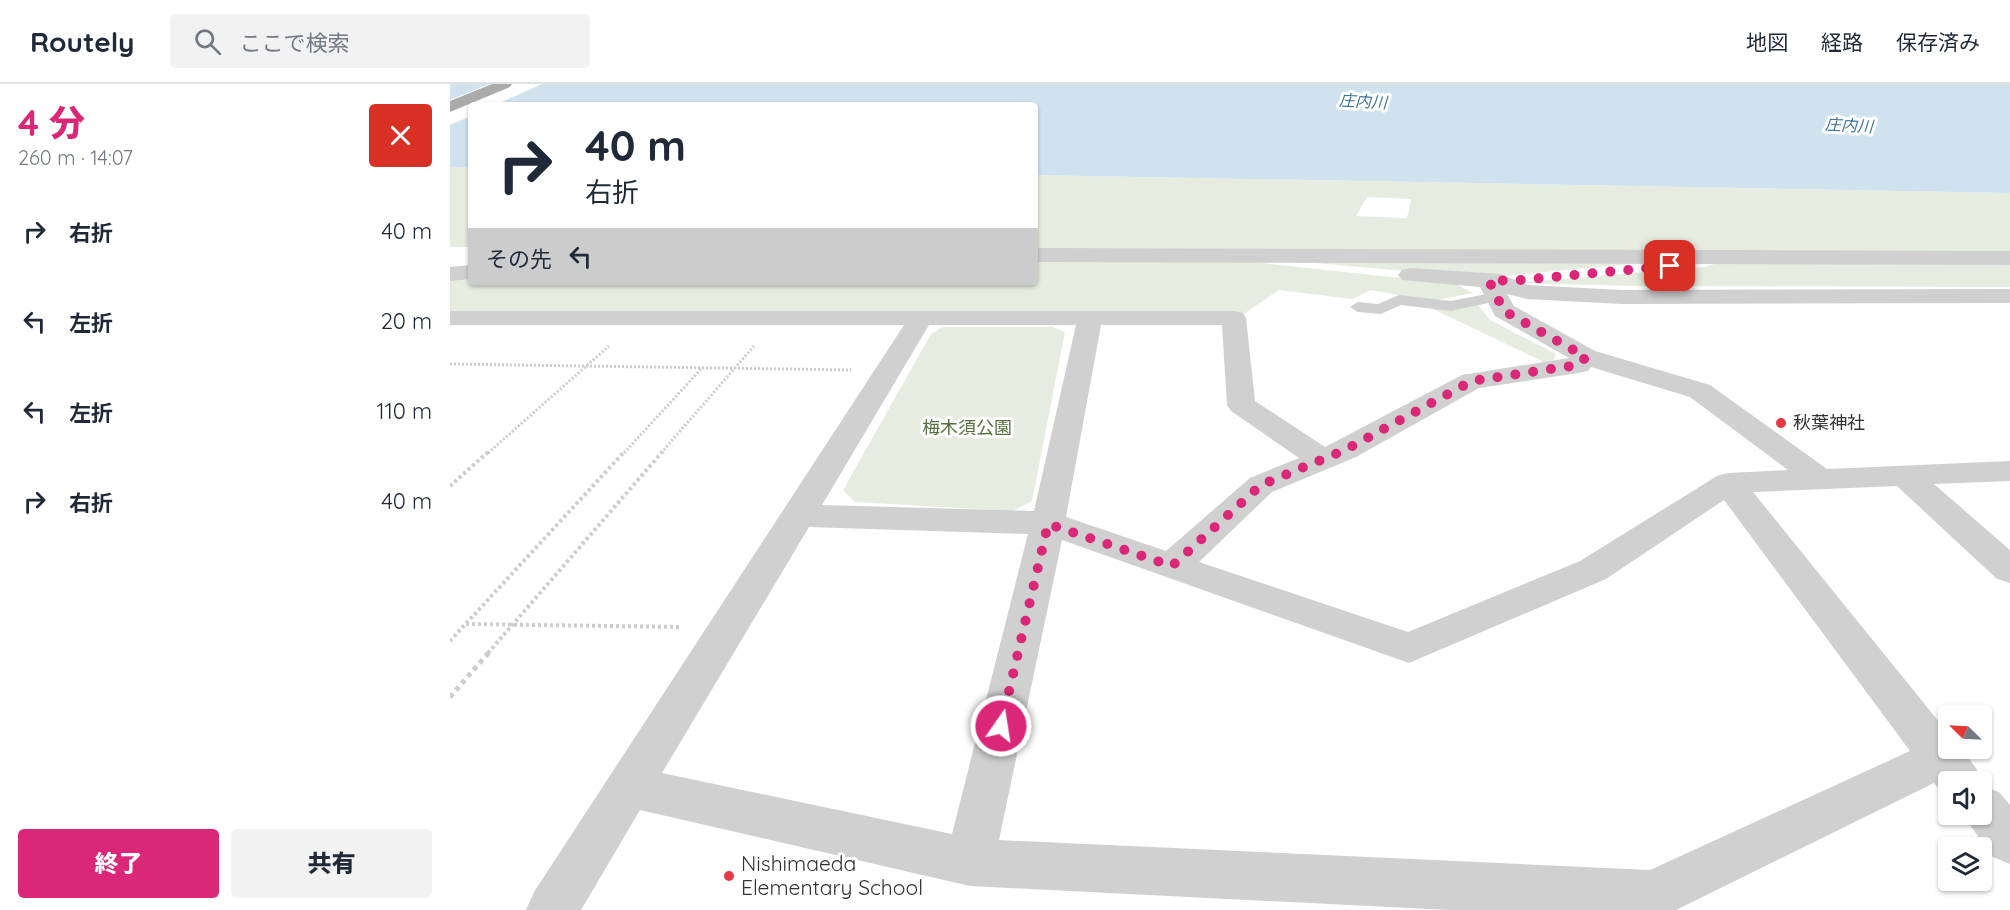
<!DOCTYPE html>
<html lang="ja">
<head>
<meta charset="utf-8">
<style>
	:root { --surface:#fff; --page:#f2f2f3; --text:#1f2937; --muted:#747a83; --line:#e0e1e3; --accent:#db2777 }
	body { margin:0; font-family:Quicksand,"Noto Sans JP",sans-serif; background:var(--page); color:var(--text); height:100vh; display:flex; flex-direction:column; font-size:22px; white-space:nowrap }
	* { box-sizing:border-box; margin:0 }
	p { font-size:20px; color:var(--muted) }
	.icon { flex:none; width:33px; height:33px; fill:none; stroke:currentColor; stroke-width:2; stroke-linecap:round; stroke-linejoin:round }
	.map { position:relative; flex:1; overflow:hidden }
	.details { display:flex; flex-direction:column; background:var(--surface); width:450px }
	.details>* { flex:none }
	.hud { position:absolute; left:18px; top:18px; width:570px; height:183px; border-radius:6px; box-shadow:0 2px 4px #0004; background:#fff; color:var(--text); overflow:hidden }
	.needle { width:39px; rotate:294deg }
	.tools { position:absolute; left:1488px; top:621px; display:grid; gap:12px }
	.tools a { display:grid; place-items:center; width:54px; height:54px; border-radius:6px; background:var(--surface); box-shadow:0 2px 4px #0004; font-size:30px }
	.pin { position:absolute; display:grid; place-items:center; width:51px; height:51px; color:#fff; margin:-26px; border-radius:12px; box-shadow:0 3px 9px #0006 }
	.me { position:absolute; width:66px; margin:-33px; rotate:13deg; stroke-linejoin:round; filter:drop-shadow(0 0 4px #0008) }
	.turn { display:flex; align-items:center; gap:21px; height:126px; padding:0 18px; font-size:27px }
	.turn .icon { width:78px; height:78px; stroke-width:2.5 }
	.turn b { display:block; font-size:42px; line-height:51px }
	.then { display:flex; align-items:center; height:57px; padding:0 18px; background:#0003; gap:12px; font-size:22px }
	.round { display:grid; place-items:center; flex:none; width:63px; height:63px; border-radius:6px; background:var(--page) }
	.summary { display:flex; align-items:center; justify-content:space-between; height:102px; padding:0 18px }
	h1 { font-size:36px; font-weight:800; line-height:45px; color:var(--accent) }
	.cta { display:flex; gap:12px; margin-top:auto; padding:12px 18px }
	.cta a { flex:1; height:69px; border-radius:6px; background:var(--accent); color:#fff; font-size:24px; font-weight:800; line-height:69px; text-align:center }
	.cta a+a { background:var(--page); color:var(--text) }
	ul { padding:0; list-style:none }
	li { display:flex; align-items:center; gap:18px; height:90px; padding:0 18px }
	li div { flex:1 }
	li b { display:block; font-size:22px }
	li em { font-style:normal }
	header { display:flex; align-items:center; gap:36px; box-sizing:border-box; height:84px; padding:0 30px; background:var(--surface); border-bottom:2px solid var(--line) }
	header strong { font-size:28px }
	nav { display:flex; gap:33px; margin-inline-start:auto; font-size:21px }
	.search { width:420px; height:54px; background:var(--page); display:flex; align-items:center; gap:15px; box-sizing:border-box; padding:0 21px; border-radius:6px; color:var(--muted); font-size:22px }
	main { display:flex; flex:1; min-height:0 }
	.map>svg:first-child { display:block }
	.green { fill:#e6ecdf; fill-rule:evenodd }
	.water { fill:#cfe2ee }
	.pier { fill:#fff }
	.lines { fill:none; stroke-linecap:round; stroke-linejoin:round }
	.path-far2 { stroke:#cdcdcd; stroke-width:3; stroke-dasharray:2 2; stroke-linecap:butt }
	.path-far1 { stroke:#cdcdcd; stroke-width:4; stroke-dasharray:3 3; stroke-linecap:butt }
	.path { stroke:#cdcdcd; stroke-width:5; stroke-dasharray:4.5 4.5; stroke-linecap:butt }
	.service { fill:#d0d0d0; fill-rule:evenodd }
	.minor { fill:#d0d0d0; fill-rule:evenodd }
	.primary { fill:#ababab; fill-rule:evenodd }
	.route { stroke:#db2777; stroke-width:10; stroke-dasharray:0 18 }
	.poi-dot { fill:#e63946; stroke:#fff; stroke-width:2 }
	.labels { text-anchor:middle; stroke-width:6; stroke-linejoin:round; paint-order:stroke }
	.far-water-label { font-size:16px; font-style:italic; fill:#3f7597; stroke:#fff }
	.poi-label { font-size:18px; fill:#333; stroke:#fff; text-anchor:start }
	.park-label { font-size:18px; fill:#56703f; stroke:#fff }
	.near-poi-label { font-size:21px; fill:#333; stroke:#fff; text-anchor:start }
</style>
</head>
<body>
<header>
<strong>Routely</strong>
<div class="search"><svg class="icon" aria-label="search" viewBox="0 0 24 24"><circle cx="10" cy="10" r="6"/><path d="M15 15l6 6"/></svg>ここで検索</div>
<nav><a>地図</a><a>経路</a><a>保存済み</a></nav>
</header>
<main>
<section class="details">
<div class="summary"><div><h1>4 分</h1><p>260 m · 14:07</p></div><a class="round" style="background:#d93025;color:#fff"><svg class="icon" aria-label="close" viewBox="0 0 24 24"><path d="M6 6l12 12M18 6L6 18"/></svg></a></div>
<ul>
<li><svg class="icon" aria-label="right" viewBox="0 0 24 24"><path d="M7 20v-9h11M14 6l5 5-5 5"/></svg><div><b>右折</b></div><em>40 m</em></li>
<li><svg class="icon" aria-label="left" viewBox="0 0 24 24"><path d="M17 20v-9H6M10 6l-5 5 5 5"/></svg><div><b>左折</b></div><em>20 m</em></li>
<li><svg class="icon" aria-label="left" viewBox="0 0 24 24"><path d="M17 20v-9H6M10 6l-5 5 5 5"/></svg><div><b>左折</b></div><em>110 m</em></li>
<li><svg class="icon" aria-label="right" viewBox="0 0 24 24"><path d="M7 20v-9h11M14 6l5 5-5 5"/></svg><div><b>右折</b></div><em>40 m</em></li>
</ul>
<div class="cta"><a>終了</a><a>共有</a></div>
</section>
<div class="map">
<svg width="1560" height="826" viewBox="0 0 1560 826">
	<rect width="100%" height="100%" fill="#fff"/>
	<path class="green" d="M 0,83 L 21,83 L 21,163 L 0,163 Z
		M 585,91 L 1560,109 L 1560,167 L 585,167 ZM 917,113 L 961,115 L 957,134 L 906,132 Z
		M 783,176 L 1006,200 L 1023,209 L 982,217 L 921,206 L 902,215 L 829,206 L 795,229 L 0,227 L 0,194 L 21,193 L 21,198 L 585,198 L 585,178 Z
		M 1212,177 L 1033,194 L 854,178 Z
		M 1275,177 L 1560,178 L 1560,203 L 1189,202 L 1066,199 L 1254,183 Z
		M 1028,221 L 1040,236 L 1106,270 L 1104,276 L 1096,279 L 981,224 L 1008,226 Z
		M 493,243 L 603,243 L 615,248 L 582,417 L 563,427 L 405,418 L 393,406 L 481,250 Z"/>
	<path class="water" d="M 0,0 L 1560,0 L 1560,109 L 585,91 L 585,21 L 21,21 L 21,83 L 0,83 Z"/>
	<path class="pier" d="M 39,0 L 92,0 L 45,21 L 21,21 L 21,32 L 0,41 L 0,16 Z"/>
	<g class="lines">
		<path class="path-far2" d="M 0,280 L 401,286
			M 38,369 L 159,262
			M 174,369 L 252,284
			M 211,369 L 304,262"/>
		<path class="path-far1" d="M 0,402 L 39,367
			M 16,540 L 232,543
			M 0,557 L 175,367
			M 38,569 L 213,367"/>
		<path class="path" d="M 0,613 L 40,567"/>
		<path class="service" d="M 1047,208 L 1053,210 L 1055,213 L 1053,216 L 1001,227 L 951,221 L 931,230 L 908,228 L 900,223 L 908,218 L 928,220 L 949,211 L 1001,217 Z"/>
		<path class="minor" d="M 585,164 L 1560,167 L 1560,181 L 585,178 Z
			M 21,181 L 21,195 L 0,197 L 0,183 Z
			M 960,184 L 1050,190 L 1078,201 L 1172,206 L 1560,205 L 1560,219 L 1172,220 L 1077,215 L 1057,210 L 1064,222 L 1145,267 L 1260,301 L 1377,385 L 1560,377 L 1560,397 L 1484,400 L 1560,466 L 1560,499 L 1547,495 L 1447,402 L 1303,408 L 1498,649 L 1498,664 L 1511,664 L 1526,684 L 1533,698 L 1532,701 L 1532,698 L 1498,698 L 1498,714 L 1494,712 L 1484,699 L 1226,826 L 999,826 L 520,802 L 190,726 L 131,826 L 76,826 L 84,808 L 454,241 L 0,241 L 0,227 L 784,227 L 793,229 L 796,234 L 805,317 L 875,363 L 1012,291 L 1119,274 L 1045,232 L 1030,203 L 952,196 L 948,191 L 952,186 ZM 479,241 L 626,241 L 584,427 L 372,421 ZM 651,241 L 772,241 L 777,321 L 781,327 L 849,374 L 800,394 L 716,467 L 616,433 ZM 1141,283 L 1240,313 L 1338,386 L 1278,389 L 1267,392 L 1130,477 L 958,548 L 749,478 L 822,408 L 906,373 L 1029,304 L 1128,289 L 1138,287 ZM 1274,416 L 1460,667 L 1200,786 L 549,756 L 612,456 L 959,579 L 1156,495 ZM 359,443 L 578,450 L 502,750 L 212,689 Z
			M 1532,702 L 1549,708 L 1560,721 L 1560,780 L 1543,773 L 1512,730 L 1532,730 Z"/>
		<path class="primary" d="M 42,0 L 62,0 L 60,3 L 0,28 L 0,17 Z"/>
	</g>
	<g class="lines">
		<path class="route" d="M 551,642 L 598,440 L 722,482 L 811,401 L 895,366 L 1022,297 L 1128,281 L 1136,273 L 1054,227 L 1039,197 L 1071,196 L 1220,182"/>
	</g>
	<g class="poi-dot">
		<circle cx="1331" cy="339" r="6"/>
		<circle cx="279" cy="792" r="6"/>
	</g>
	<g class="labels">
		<g class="far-water-label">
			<text transform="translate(913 17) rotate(3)" y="6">庄内川</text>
			<text transform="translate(1399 41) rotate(3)" y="6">庄内川</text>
		</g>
		<g class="poi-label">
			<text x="1343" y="345">秋葉神社</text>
		</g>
		<g class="park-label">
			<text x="517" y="350">梅木須公園</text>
		</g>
		<g class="near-poi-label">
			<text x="291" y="787">Nishimaeda<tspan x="291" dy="24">Elementary School</tspan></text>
		</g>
	</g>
</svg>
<div class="tools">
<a><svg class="needle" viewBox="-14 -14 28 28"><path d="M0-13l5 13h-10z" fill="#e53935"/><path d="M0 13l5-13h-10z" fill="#747a83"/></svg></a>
<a><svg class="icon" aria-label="sound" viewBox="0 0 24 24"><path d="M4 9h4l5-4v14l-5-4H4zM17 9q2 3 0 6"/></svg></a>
<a><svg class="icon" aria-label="layers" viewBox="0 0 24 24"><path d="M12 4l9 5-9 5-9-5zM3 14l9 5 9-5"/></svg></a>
</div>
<div class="pin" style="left:1220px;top:182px;background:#d93025"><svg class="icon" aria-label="arrive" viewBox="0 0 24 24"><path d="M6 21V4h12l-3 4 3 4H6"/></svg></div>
<svg class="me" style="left:551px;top:642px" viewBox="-20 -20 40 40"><circle r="17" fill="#db2777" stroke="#fff" stroke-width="3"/><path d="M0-11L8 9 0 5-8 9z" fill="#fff"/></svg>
<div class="hud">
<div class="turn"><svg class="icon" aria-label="right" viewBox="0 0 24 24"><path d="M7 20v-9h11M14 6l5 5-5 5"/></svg><div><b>40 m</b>右折</div></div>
<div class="then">その先<svg class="icon" aria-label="left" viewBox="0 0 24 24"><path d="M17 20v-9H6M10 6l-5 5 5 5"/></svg></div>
</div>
</div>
</main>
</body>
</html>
